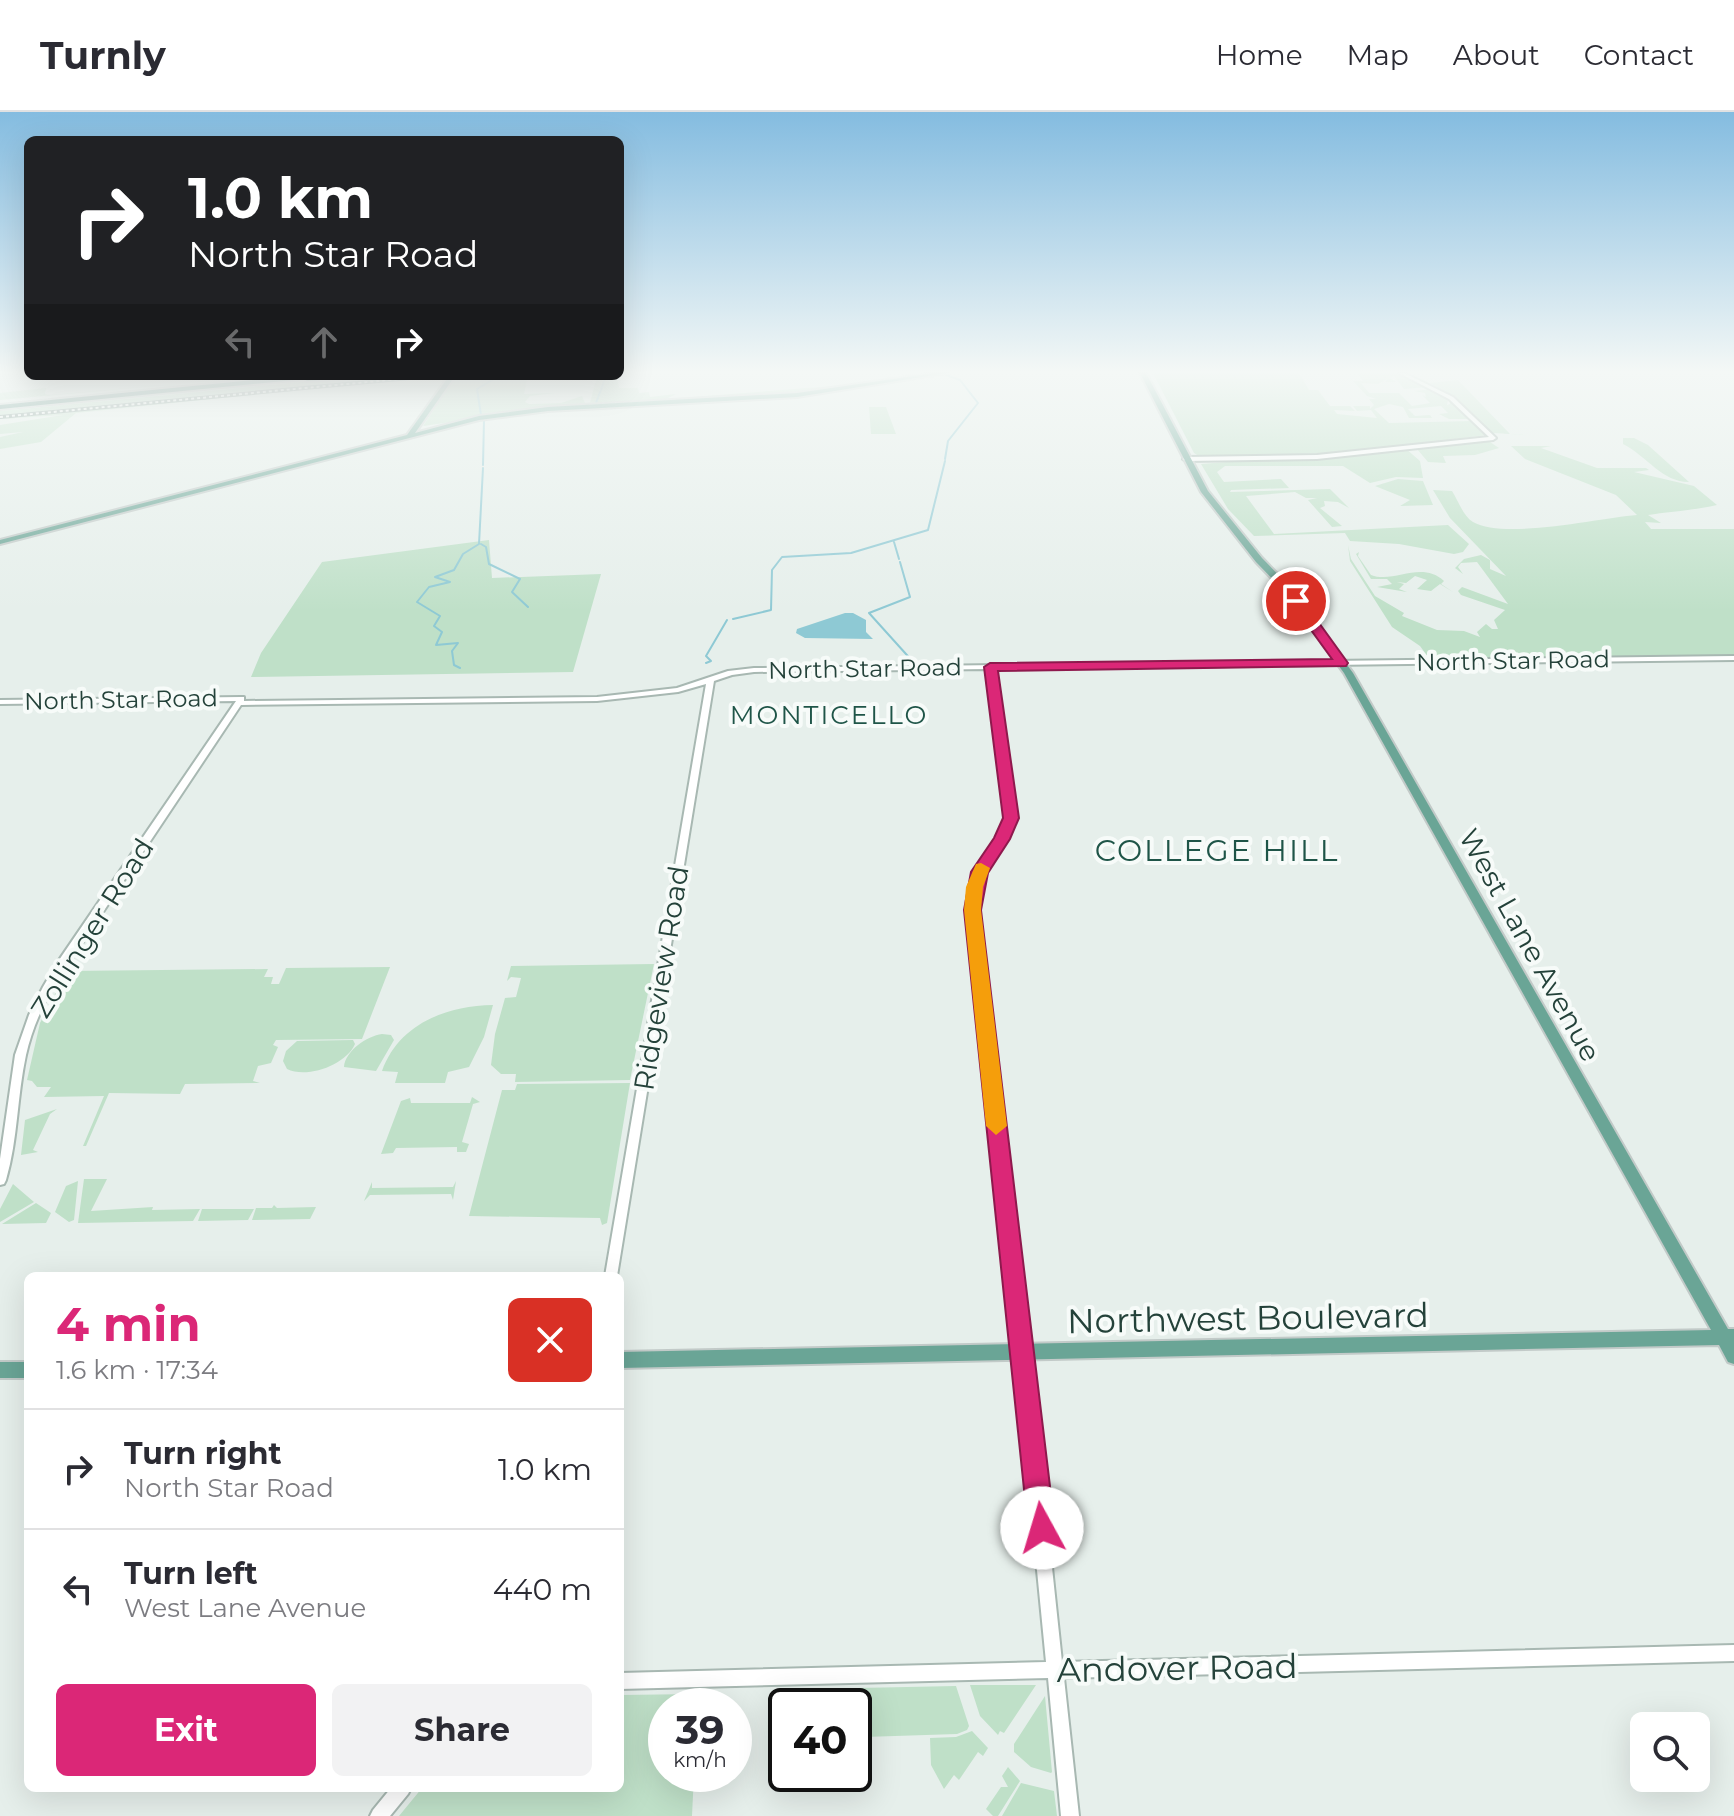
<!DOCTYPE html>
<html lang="en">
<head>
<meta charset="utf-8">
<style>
	:root { --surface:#fff; --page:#f2f2f3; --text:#2b2b33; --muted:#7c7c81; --line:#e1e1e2; --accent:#db2777 }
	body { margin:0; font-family:Montserrat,sans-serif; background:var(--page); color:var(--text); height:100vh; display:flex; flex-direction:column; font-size:30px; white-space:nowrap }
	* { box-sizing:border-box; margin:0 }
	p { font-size:26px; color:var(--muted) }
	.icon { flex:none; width:44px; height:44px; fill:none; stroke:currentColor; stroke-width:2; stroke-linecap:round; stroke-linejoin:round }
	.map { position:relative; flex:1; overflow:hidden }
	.panel { position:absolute; left:24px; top:1160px; width:600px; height:520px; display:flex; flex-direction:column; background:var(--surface); border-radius:12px; box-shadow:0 8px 32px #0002 }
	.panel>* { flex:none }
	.top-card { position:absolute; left:24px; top:24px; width:600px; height:244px; border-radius:12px; box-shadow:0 8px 32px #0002; background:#202124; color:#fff; overflow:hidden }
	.controls { position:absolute; left:1630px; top:1600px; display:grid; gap:16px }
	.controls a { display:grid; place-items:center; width:80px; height:80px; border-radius:12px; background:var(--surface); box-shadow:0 8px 32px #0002; font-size:40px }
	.speed { position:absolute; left:648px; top:1576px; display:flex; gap:16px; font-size:40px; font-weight:700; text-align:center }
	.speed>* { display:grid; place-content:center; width:104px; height:104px; border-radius:50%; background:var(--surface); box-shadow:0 8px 32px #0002; line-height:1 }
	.speed small { font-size:20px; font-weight:400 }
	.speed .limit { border:4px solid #111; border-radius:12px; background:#fff; color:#111 }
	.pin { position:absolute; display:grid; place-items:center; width:68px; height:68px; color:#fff; margin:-34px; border:4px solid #fff; border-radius:50%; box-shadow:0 2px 8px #0007 }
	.me { position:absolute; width:88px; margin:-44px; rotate:354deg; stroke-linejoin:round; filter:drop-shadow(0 0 6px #0008) }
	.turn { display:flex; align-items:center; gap:28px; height:168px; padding:0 32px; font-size:36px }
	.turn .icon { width:104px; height:104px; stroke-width:2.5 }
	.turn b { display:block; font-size:56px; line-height:68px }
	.lanes { display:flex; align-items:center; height:76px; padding:0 32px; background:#0003; justify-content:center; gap:40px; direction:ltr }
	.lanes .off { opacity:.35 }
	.round { display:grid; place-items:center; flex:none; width:84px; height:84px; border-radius:12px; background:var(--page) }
	.head { display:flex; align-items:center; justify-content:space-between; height:136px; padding:0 32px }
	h1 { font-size:48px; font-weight:700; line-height:60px; color:var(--accent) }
	.action { display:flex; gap:16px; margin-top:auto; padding:16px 32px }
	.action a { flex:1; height:92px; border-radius:12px; background:var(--accent); color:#fff; font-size:32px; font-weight:700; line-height:92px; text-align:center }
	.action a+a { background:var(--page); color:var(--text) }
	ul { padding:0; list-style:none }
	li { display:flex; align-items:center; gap:24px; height:120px; padding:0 32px; border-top:2px solid var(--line) }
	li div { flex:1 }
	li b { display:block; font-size:30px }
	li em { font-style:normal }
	header { display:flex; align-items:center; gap:48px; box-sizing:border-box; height:112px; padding:0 40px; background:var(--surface); border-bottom:2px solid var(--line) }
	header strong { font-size:38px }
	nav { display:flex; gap:44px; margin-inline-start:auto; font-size:28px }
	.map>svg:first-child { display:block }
	.green { fill:#bfe0c8 }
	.water { fill:#8ec9d4 }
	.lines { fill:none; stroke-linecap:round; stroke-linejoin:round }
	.stream { stroke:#8ec9d4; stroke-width:2 }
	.minor-casing { stroke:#a8b8b2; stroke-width:4 }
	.major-casing { stroke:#c2cac8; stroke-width:4 }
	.highway-casing { stroke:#c2cac8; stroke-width:4 }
	.minor { fill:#fff; fill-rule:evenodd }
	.major { fill:#6aa596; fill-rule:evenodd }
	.highway { fill:#2f6f62; fill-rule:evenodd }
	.rail-casing { stroke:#5f7d75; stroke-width:4 }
	.rail { stroke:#f7fbf9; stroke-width:2; stroke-dasharray:3; stroke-linecap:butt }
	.route { fill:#db2777; stroke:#8e194d; stroke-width:2 }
	.slow { fill:#f59e0b }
	.labels { text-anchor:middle; stroke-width:8; stroke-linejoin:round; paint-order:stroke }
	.far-street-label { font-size:24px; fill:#24423a; stroke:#f7fbf9 }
	.far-neighbourhood-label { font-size:26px; letter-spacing:2px; fill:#1f5548; stroke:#f7fbf9 }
	.street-label { font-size:28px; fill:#24423a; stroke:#f7fbf9 }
	.neighbourhood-label { font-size:30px; letter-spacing:2px; fill:#1f5548; stroke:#f7fbf9 }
	.near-street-label { font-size:34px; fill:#24423a; stroke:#f7fbf9 }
</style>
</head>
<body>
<header>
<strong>Turnly</strong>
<nav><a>Home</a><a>Map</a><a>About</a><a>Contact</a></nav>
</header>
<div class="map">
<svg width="1734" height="1704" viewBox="0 0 1734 1704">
	<rect width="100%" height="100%" fill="#e6efeb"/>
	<path class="green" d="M 1153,261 L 1299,261 L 1309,278 L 1318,278 L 1330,294 L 1350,294 L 1355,299 L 1334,298 L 1337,302 L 1377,306 L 1371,298 L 1357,299 L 1353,294 L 1370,294 L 1370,297 L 1374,293 L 1369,287 L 1376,287 L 1367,284 L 1353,269 L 1363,269 L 1357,261 L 1397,261 L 1429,275 L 1404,277 L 1394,264 L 1390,266 L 1396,270 L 1386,270 L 1387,267 L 1378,272 L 1361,271 L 1369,281 L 1399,281 L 1412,294 L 1430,291 L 1422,283 L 1426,285 L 1425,281 L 1414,279 L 1434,277 L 1448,288 L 1447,293 L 1450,292 L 1449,288 L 1470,307 L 1449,307 L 1439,302 L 1448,301 L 1441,294 L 1408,297 L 1415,304 L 1430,303 L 1432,306 L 1409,306 L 1403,295 L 1389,292 L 1374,297 L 1389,311 L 1472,309 L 1487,323 L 1327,343 L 1202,346 L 1194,341 Z
		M 265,264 L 0,288 L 0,281 L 46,276 L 45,282 L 50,283 Z
		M 364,264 L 411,264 L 0,303 L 0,299 Z
		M 456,264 L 520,264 L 510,266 L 527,267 L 524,282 L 555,281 L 530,284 L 525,290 L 529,292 L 561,291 L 582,284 L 585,291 L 423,314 Z
		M 597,264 L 617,264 L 619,276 L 638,276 L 639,281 L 649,280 L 650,285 L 676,282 L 666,287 L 859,272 L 790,282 L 598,293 L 590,291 Z
		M 1458,268 L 1510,322 L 1536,323 L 1492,321 L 1458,288 L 1430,271 Z
		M 369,271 L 76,301 L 41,330 L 0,337 L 0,325 L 23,320 L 0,322 L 0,313 L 63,303 L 0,307 Z
		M 869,295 L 886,295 L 896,322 L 871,322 Z
		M 1623,326 L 1634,326 L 1648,333 L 1689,370 C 1662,370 1648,345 1623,332 Z
		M 1487,328 L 1499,336 L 1475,343 L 1443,344 L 1446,351 L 1428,350 L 1417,337 Z
		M 1511,334 L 1551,334 L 1541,336 L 1597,356 L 1646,356 L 1649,358 L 1634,360 L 1694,374 L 1717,393 C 1696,398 1667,400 1648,403 L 1661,411 L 1645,410 L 1651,417 L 1734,417 L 1734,544 L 1568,547 L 1565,538 L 1566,547 L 1437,548 L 1428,545 L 1420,534 L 1392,515 L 1350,449 L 1348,433 L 1351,447 L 1375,484 L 1404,501 L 1402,504 L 1437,518 L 1464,519 L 1480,525 L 1477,520 L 1486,512 L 1492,517 L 1498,517 L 1494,508 L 1505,498 L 1461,483 L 1458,479 L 1462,475 L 1508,492 L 1477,450 L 1461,451 L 1458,455 L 1463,462 L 1455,456 L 1464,447 L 1481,443 L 1490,448 L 1490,457 L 1506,464 L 1450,406 L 1433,378 L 1452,379 C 1458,388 1463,404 1473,410 C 1505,428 1599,406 1637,403 L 1616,383 L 1525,347 Z
		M 1405,336 L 1420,349 L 1423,366 L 1396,365 L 1370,371 L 1343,354 L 1225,354 L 1217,360 L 1224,370 L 1281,367 L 1289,376 L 1231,378 L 1230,380 L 1330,377 L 1349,396 L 1338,390 L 1324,389 L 1325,394 L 1320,396 L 1342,414 L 1332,415 L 1308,388 L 1317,386 L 1306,386 L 1295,380 L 1246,384 L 1274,422 L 1448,413 L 1469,432 L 1463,440 L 1454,442 L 1399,432 L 1350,429 L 1345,421 L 1254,424 L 1228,397 L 1201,352 Z
		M 1398,367 L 1423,369 L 1433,393 L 1400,394 L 1410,388 L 1375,374 Z
		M 489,428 L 492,466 L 601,462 L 573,560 L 251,565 L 261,541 L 322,450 Z
		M 1359,440 L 1358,444 L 1371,463 C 1394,472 1421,448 1444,469 L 1441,472 L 1453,480 L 1440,472 L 1431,479 L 1417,477 L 1427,468 L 1415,464 L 1406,471 L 1397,470 L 1404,472 L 1399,477 L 1407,480 L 1377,475 L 1392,472 L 1387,467 L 1371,467 L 1356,442 Z
		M 654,852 L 630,968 L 515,970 L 516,962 L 501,962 L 491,953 L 495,922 L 505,886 L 516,885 L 521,866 L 511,865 L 507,869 L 511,854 Z
		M 390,855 L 362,927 L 276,928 L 273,933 L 278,935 L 271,951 L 258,954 L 253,969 L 260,971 L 185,972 L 180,982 L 109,981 L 86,1034 L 83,1034 L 104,984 L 44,985 L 51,975 L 37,975 L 32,969 L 27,968 L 40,911 L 67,859 L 268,857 L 264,865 L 273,865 L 271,872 L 279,872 L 286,856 Z
		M 493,893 L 484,925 L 469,955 L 448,960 L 445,971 L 395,971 L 398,960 L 382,959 C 398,914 443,894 493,893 Z
		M 382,922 L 391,923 L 394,928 L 376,959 L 344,955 C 345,939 367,924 382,922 Z
		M 297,929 L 353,928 L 355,932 C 346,953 307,967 287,957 L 283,949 L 286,939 Z
		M 630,971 L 607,1111 L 602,1113 L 600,1106 L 469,1104 L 502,978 L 515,978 L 517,972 Z
		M 472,985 L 480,990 L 473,992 L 462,1030 L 469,1032 L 466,1040 L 457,1040 L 457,1035 L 396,1036 L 393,1041 L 381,1042 L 401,989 L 410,986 L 411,991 L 470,991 Z
		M 57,997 L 50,1002 L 33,1038 L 38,1040 L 21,1043 L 25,1008 Z
		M 84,1067 L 107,1067 L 91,1099 L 153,1095 L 152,1098 L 200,1097 L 193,1109 L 78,1111 Z
		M 78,1069 L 74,1108 L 69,1110 L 55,1100 L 66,1074 Z
		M 456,1069 L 453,1088 L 451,1082 L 370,1083 L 364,1089 L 372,1070 L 372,1076 L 453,1075 Z
		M 13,1072 L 34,1090 L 0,1110 L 0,1097 Z
		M 36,1091 L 51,1101 L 46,1111 L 2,1112 Z
		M 274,1093 L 277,1096 L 316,1095 L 310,1107 L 252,1108 L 256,1096 L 272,1096 Z
		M 202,1097 L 254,1097 L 248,1108 L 198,1109 Z
		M 1036,1573 L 1004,1621 L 1000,1619 L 998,1623 L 980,1604 L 970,1573 Z
		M 956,1574 L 969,1614 L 967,1618 L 957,1622 L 864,1625 L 858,1613 L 858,1576 Z
		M 699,1582 L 698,1594 L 666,1594 L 666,1662 L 694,1662 L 692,1704 L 399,1704 L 422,1676 L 620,1676 L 620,1583 Z
		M 1045,1584 L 1052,1660 L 1051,1661 L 1031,1655 L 1014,1640 L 1014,1632 Z
		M 972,1619 L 988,1636 L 983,1644 L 978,1640 L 959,1668 L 954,1663 L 944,1677 L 931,1653 L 930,1626 L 956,1625 Z
		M 1008,1655 L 1020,1669 L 998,1704 L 993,1704 L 986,1697 L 1001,1675 L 1008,1675 L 1002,1664 Z
		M 1021,1671 L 1054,1679 L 1057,1704 L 1002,1704 Z"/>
	<path class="water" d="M 845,501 L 853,501 L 866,508 L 866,520 L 873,527 L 805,526 L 796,521 L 797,517 Z"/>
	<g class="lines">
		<path class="stream" d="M 596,291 L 606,264
			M 481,303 L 477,277 L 499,264
			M 945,347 L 948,329 L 978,291 L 960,268 L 946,263
			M 483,353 L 484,308
			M 894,430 L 899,447
			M 481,432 L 486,435 L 489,452 L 520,467 L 512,480 L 528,495
			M 900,450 L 910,485 L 869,501 L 915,552
			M 733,507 L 771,498 L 772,458 L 782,445 L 851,441 L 928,418 L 945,349
			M 706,551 L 711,549 L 706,544 L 727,508
			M 460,556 L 454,553 L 452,539 L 458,531 L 436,533 L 442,520 L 434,514 L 440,504 L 417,490 L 429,475 L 450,470 L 435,465 L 454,458 L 463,442 L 479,432 L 483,356"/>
		<g class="minor-casing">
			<path id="minor" d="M 1399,261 L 1404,261 L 1453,285 L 1496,326 L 1493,328 L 1317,347 L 1186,349 L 1183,347 L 1186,345 L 1317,343 L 1489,325 L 1449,287 Z
				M 1734,544 L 1734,548 L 994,557 L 1015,706 L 1006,727 L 984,760 L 977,798 L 1001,1011 L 1008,1039 L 1062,1550 L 1734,1533 L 1734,1549 L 1064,1566 L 1079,1704 L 1061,1704 L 1048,1566 L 620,1577 L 620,1561 L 1046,1550 L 996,1039 L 989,1011 L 967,798 L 974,760 L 998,726 L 1007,706 L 987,557 L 754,560 L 732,563 L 714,569 L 617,1164 L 605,1164 L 706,572 L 678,580 L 597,589 L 241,593 L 65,857 C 47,883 33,912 26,943 C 17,984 18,1027 6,1068 L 4,1072 L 0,1073 L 0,1047 L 15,943 L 29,903 L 43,875 L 57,851 L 236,589 L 0,592 L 0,588 L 241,585 L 244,585 L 244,589 L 597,585 L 677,576 L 728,559 L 754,556 Z
				M 391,1676 L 411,1676 L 408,1682 L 390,1704 L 370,1704 L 373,1698 Z"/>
		</g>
		<g class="major-casing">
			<path id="major" d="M 934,261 L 947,261 L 797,285 L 548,299 L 479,308 L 0,432 L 0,428 L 407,323 L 449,264 L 455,264 L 415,321 L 479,304 L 548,295 L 797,281 Z
				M 1140,261 L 1146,261 L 1208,379 L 1262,446 L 1290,475 L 1353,561 L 1728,1217 L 1734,1217 L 1734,1252 L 1728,1250 L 1719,1233 L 620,1256 L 620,1240 L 1711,1218 L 1344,561 L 1284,479 L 1256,450 L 1201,380 Z
				M 0,1250 L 28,1250 L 28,1266 L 0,1266 Z"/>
		</g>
		<g class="highway-casing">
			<path id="highway" d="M 293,264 L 351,264 L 348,266 L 307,269 L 304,267 L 0,297 L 0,293 Z"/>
		</g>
		<use href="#minor" class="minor"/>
		<use href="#major" class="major"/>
		<use href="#highway" class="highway"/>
		<g class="rail-casing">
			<path id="rail" d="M 0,305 L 431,264"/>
		</g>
		<use href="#rail" class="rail"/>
	</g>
	<linearGradient id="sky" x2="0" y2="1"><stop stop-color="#84bce0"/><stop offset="0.52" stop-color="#f4f8f6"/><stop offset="1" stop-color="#f4f8f6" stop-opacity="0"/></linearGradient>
	<rect width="1734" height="499" fill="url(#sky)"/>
	<path class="route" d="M 1292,486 L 1301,486 L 1348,551 L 1346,554 L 998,559 L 1019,706 L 1010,727 L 988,761 L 981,798 L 1055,1416 L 1051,1426 L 1042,1430 L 1032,1426 L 1028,1416 L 964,798 L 971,760 L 994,726 L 1003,706 L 984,555 L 990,551 L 1332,547 L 1290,489 Z"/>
	<path class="slow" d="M 981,751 L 990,756 L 983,775 L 981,798 L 1007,1014 L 996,1023 L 986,1014 L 964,798 L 966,775 L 976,752 Z"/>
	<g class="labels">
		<g class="far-street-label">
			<text transform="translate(1513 549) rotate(-1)" y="8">North Star Road</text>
			<text transform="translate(865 557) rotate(-1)" y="8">North Star Road</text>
			<text transform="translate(121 588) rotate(-1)" y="8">North Star Road</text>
		</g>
		<g class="far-neighbourhood-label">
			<text x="829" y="612">MONTICELLO</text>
		</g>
		<g class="street-label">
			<text transform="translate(92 816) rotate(-58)" y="10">Zollinger Road</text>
			<text transform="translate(1530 833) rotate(61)" y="10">West Lane Avenue</text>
			<text transform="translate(661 866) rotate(-81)" y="10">Ridgeview Road</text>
		</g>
		<g class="neighbourhood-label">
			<text x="1217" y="749">COLLEGE HILL</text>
		</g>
		<g class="near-street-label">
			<text transform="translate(1248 1206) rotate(-1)" y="12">Northwest Boulevard</text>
			<text transform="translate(1177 1556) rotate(-1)" y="12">Andover Road</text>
		</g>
	</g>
</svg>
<div class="controls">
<a><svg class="icon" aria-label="search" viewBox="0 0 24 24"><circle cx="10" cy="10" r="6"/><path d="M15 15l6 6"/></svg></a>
</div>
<div class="speed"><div>39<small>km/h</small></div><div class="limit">40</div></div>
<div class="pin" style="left:1296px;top:489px;background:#d93025"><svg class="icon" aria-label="arrive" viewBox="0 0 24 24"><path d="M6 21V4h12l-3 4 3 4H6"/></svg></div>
<svg class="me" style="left:1042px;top:1416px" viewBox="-20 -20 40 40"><circle r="19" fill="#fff"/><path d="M0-13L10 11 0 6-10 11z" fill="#db2777"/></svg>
<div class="top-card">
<div class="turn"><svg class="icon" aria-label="right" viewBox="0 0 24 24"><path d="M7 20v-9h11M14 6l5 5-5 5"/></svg><div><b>1.0 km</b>North Star Road</div></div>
<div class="lanes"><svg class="icon off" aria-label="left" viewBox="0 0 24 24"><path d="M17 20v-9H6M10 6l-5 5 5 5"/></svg><svg class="icon off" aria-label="ahead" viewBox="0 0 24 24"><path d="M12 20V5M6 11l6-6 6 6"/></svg><svg class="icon" aria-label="right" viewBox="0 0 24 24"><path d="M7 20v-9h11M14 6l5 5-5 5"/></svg></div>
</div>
<section class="panel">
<div class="head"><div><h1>4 min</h1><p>1.6 km · 17:34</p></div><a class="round" style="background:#d93025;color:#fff"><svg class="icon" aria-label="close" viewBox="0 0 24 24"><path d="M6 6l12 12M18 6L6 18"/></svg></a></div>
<ul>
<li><svg class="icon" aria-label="right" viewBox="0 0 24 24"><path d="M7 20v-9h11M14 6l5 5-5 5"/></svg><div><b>Turn right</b><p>North Star Road</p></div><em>1.0 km</em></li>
<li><svg class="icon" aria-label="left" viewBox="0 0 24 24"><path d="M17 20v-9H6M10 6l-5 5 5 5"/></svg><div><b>Turn left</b><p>West Lane Avenue</p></div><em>440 m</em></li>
</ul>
<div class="action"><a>Exit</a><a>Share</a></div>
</section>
</div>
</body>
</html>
